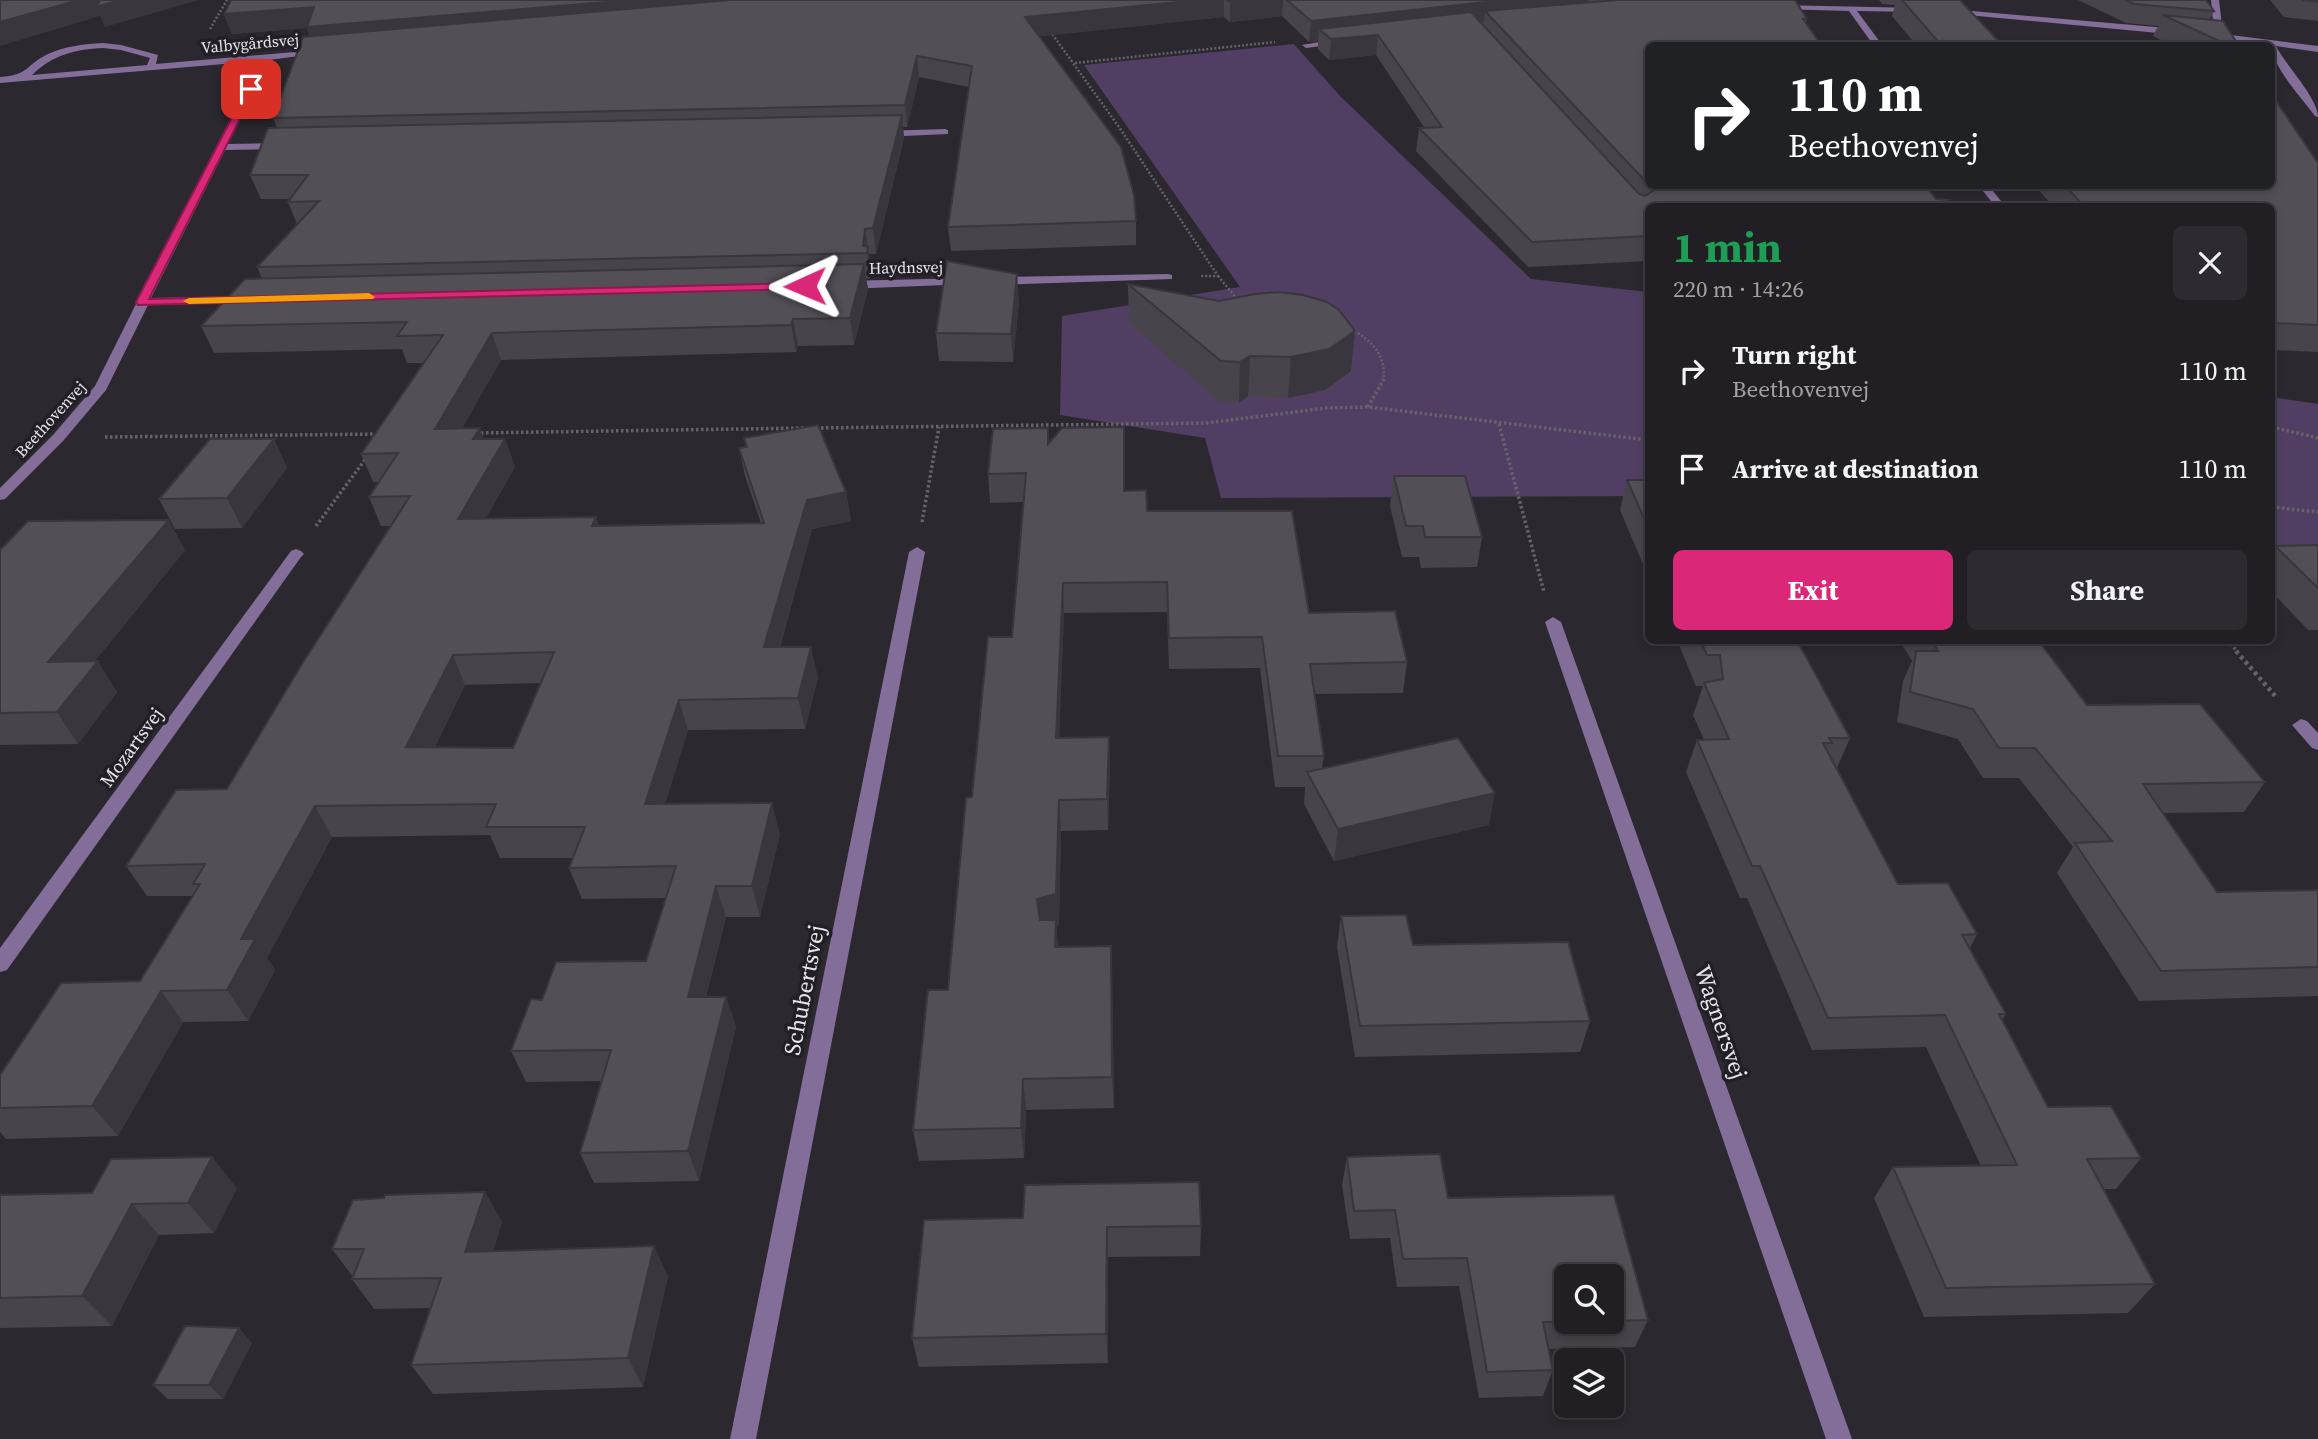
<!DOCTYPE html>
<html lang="en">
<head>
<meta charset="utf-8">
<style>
	:root { --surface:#211e24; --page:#2d2b31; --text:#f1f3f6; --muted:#a2a2a6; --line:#3e3c41; --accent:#db2777 }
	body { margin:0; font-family:"Source Serif 4",serif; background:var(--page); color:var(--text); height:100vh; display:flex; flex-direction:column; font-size:26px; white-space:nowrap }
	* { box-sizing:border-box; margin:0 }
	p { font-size:23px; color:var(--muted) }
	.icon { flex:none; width:38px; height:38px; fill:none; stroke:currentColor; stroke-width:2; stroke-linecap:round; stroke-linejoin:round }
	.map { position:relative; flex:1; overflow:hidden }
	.side { position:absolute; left:1645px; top:203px; width:630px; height:441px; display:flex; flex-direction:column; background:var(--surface); border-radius:10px; box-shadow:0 4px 10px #0003,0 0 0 2px var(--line) }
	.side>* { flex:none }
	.guide { position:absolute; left:1645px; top:42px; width:630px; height:147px; border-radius:10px; box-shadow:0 4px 10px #0003,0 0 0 2px var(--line); background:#202124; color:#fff; overflow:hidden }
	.tools { position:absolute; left:1554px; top:1264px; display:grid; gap:14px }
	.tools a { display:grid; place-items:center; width:70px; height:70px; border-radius:10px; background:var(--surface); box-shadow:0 4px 10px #0003,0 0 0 2px var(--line); font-size:35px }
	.pin { position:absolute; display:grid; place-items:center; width:60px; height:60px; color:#fff; margin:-30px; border-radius:14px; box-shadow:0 4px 10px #0006 }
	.me { position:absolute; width:77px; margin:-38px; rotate:269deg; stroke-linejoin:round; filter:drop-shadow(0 0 5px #0008) }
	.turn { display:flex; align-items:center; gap:24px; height:147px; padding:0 28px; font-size:32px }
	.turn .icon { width:91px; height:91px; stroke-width:2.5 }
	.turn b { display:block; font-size:49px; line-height:60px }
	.round { display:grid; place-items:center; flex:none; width:74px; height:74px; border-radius:10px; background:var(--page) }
	.overview { display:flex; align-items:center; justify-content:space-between; height:119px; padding:0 28px }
	h1 { font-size:42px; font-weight:700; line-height:52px; color:#1e9e55 }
	.button { display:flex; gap:14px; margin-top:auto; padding:14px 28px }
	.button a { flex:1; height:80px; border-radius:10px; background:var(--accent); color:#fff; font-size:28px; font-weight:700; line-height:80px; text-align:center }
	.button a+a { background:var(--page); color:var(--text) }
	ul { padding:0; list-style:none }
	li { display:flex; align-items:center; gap:21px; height:98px; padding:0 28px }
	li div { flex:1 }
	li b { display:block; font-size:26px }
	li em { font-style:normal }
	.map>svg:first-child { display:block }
	.green { fill:#503f62 }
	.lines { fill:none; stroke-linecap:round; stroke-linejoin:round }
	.path-far2 { stroke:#656269; stroke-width:2.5; stroke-dasharray:2 2; stroke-linecap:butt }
	.path-far1 { stroke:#656269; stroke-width:3.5; stroke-dasharray:2.5 2.5; stroke-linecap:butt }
	.path { stroke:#656269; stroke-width:4.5; stroke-dasharray:3.5 3.5; stroke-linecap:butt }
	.minor { fill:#826e98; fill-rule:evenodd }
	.wall { fill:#47444b; fill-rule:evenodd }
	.shaded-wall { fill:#39373d }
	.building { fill:#524f57; stroke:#39373d; stroke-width:2; fill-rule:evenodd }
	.route { fill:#db2777; stroke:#8e194d; stroke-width:2 }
	.slow { fill:#f59e0b }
	.labels { text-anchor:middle; stroke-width:7; stroke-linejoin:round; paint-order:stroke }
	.far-street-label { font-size:16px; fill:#e8e6eb; stroke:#221f26 }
	.street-label { font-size:19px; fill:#e8e6eb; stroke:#221f26 }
	.near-street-label { font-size:23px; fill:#e8e6eb; stroke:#221f26 }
</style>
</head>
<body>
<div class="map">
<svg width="2318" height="1439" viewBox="0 0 2318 1439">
	<rect width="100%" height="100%" fill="#2c2830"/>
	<path class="green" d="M 1294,44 L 1340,96 L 1531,279 L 1648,292 L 1648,496 L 1221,498 L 1205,438 L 1060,415 L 1062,316 L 1240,287 L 1084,65 Z
		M 2272,397 L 2318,404 L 2318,557 L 2272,557 Z"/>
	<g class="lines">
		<path class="path-far2" d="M 210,29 L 227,0
			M 1050,31 L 1119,127 L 1218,276 L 1201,276
			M 1075,63 L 1275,42
			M 1218,276 L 1238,300
			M 1351,329 C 1372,341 1387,355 1383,381"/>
		<path class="path-far1" d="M 1368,407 L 1384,379
			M 1499,424 L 1544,592
			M 2272,427 L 2318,438
			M 816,428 L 1206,423 L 1326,408 L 1368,407 L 1648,440
			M 476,433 L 804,428
			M 105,437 L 380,434
			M 2272,507 L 2318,512
			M 922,522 L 939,427
			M 316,526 L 367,457
			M 2227,640 L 2238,652"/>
		<path class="path" d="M 2236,651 L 2277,698"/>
		<path class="minor" d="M 2211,0 L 2219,0 L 2223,34 L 2318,46 L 2318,52 L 2276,46 C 2286,66 2318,98 2318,117 L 2315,116 C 2302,98 2272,67 2272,46 L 2207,37 L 2207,33 L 2214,33 Z
			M 1778,5 L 1918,8 L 1922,10 L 1918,12 L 1857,11 L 1883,46 L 1874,46 L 1849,11 L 1775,9 Z
			M 1949,9 L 2179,29 L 2183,32 L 2179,35 L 1946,13 Z
			M 1342,38 L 1345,43 L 1306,48 L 1302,45 Z
			M 103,43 L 121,45 L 158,55 L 156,64 L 318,50 L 322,53 L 269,60 L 227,144 L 286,143 L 291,146 L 286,149 L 225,150 L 151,298 L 246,296 L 252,300 L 250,303 L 148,305 L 106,390 L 63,441 L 5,499 L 0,500 L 0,488 L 53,435 L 95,386 L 136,304 L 135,302 L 139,299 L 260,61 L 0,83 L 0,77 C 30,75 25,65 48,54 C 66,46 84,44 103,43 ZM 103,48 L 121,50 L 150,58 L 147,65 L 32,75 C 52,55 76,49 103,48 Z
			M 945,129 L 948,130 L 948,134 L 881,137 L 876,134 L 881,131 Z
			M 1979,186 L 1989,186 L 2005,206 L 1995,206 Z
			M 1168,274 L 1172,275 L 1172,279 L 995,285 L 989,281 L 995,277 Z
			M 967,278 L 971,280 L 971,284 L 845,289 L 839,285 L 845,281 Z
			M 917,547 L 925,552 L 756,1439 L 730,1439 L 909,552 Z
			M 296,549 L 301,551 L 304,554 L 301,557 L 7,970 L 0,972 L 0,948 L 291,551 Z
			M 1553,617 L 1561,622 L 1852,1439 L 1826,1439 L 1545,622 Z
			M 2301,719 L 2307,721 L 2318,733 L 2318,750 L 2312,748 L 2292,725 Z"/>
	</g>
	<path class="wall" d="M 231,0 L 1795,0 L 1807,19 L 1806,23 L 1648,46 L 1648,186 L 1926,186 L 1648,206 L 1648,261 L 1528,267 L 1416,151 L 1419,128 L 1424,127 L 1376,55 L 1329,60 L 1318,49 L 1318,41 L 1309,42 L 1282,16 L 1230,22 L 1224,17 L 1039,36 L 1136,221 L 1136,245 L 951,251 L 948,227 L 969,87 L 919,77 L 907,127 L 903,127 L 904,138 L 876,254 L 869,254 L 872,272 L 870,278 L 866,279 L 868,289 L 854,345 L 798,346 L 796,352 L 501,360 L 462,428 L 484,439 L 505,439 L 515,467 L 486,518 L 596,517 L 599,526 L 761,523 L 745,476 L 739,448 L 746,447 L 744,438 L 846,492 L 851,521 L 812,529 L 780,647 L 818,677 L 805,729 L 688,730 L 665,804 L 780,834 L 760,917 L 726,917 L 706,997 L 726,997 L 736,1027 L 699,1181 L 594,1183 L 580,1153 L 601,1081 L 526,1082 L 511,1051 L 542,1000 L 646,961 L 666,898 L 582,899 L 569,868 L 573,858 L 500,858 L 490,835 L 332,837 L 267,958 L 275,970 L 248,1021 L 183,1022 L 118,1136 L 6,1139 L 0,1132 L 0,1075 L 140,981 L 192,896 L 147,896 L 126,866 L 227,789 L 391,526 L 381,526 L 369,497 L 379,482 L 373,482 L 361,454 L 424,363 L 407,363 L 402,349 L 214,353 L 201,326 L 262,278 L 257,267 L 297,224 L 288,202 L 290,199 L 261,199 L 250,175 L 277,128 L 273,118 L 310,37 L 307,28 L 232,34 L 224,14 ZM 541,683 L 513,748 L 435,747 L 465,685 Z
		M 1879,0 L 1960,0 L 2003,46 L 1917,46 L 1892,16 L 1895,5 L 1882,4 Z
		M 2078,0 L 2206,0 L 2214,11 L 2210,19 L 2239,46 L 2173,46 L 2153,36 L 2158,26 L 2126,23 Z
		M 2270,0 L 2318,0 L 2318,21 L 2284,17 Z
		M 2318,163 L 2318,352 L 2272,350 L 2272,206 L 2053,206 L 2035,186 L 2272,186 Z
		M 1128,284 L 1355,331 L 1351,371 L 1325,390 L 1288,398 L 1248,396 L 1239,403 L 1220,402 L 1129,323 Z
		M 1019,301 L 1013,362 L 939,361 L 936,333 Z
		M 274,439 L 287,468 L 242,528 L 175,529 L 159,499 Z
		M 1049,443 L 1124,491 L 1147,511 L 1309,613 L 1407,662 L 1403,693 L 1314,694 L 1324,756 L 1322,768 L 1489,825 L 1334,861 L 1304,804 L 1305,787 L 1275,787 L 1260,668 L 1169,669 L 1167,612 L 1064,613 L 1059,738 L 1110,768 L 1108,830 L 1061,831 L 1059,926 L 1056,926 L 1058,947 L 1112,977 L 1114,1108 L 1026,1110 L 1024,1158 L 919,1161 L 913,1130 L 948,990 L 972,797 L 1012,637 L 1024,502 L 990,503 L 988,474 Z
		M 1394,476 L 1482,537 L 1477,567 L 1421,568 L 1419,557 L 1402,557 L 1390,506 Z
		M 1627,480 L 1648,480 L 1648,576 L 1620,510 Z
		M 2318,545 L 2318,630 L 2308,630 L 2272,592 L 2272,552 L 2275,546 Z
		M 0,550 L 185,550 L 95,661 L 117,692 L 78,744 L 0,745 Z
		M 1677,640 L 1797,640 L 1850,738 L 1837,768 L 1898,884 L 1977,934 L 1970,948 L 2006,1014 L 2002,1020 L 2048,1107 L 2141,1158 L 2116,1189 L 2103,1189 L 2155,1284 L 2128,1313 L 1924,1317 L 1874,1198 L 1893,1167 L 1981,1166 L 1926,1047 L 1812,1050 L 1747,898 L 1740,898 L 1686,772 L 1697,740 L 1704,740 L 1693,715 L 1703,686 L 1696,686 Z
		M 1899,640 L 2088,640 L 2086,645 L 2041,645 L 2087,705 L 2265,782 L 2244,812 L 2163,813 L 2217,892 L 2318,890 L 2318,996 L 2139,1001 L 2057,873 L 2073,847 L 2019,778 L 1983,778 L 1958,739 L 1897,722 L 1903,681 L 1912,661 Z
		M 1341,916 L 1590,1021 L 1580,1052 L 1355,1057 L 1337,947 Z
		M 1347,1157 L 1448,1198 L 1648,1320 L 1635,1347 L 1548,1349 L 1553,1370 L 1543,1396 L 1479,1398 L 1459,1286 L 1397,1287 L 1390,1238 L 1350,1239 L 1342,1185 Z
		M 237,1188 L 214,1233 L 159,1235 L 112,1326 L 0,1328 L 0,1195 Z
		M 485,1192 L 502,1222 L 493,1251 L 668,1276 L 643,1387 L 433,1394 L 411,1365 L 431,1308 L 374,1309 L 352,1279 L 353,1277 L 332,1249 L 384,1198 Z
		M 924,1220 L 1201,1226 L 1200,1256 L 1108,1257 L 1108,1363 L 919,1367 L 912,1338 Z
		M 252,1343 L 223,1399 L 168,1399 L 153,1385 Z"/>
	<path class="shaded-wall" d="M 79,0 L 199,0 L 105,27 L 100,16 L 0,46 L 0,22 Z
		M 630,0 L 864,0 L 314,48 L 307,28 L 232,34 L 224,14 L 314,7 Z
		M 1199,0 L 1224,0 L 1224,17 L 1026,38 L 1025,17 Z
		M 1251,0 L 1283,0 L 1282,16 L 1230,22 L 1230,2 Z
		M 1504,0 L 1588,0 L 1586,10 L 1485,11 L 1484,22 L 1340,38 L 1378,35 L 1376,55 L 1329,60 L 1331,39 L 1319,29 L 1318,41 L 1309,42 L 1311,21 Z
		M 917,56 L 919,77 L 907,127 L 905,105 Z
		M 902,115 L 904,138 L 876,254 L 873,228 Z
		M 865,229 L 872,272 L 870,278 L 867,253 L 863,246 Z
		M 864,264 L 868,289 L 854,345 L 850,318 Z
		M 1017,274 L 1019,301 L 1013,362 L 1011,334 Z
		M 793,319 L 798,346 L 796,352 L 791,325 Z
		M 1355,331 L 1351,371 L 1325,390 L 1288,398 L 1291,357 Z
		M 492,333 L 501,360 L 446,457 L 435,429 Z
		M 1250,356 L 1248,396 L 1239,403 L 1240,362 Z
		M 480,428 L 490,457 L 473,439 Z
		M 274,439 L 287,468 L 242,528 L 227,498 Z
		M 505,439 L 515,467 L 469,548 L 458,519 Z
		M 846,492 L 851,521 L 812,529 L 771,677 L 764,647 L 807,500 Z
		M 596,517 L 605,546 L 592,526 Z
		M 169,520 L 185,550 L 69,693 L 48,662 Z
		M 1063,583 L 1064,613 L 1058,769 L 1056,738 Z
		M 811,647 L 818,677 L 805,729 L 798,698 Z
		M 453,655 L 465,685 L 420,778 L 406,747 Z
		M 98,661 L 117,692 L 78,744 L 57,712 Z
		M 679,700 L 688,730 L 655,835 L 645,804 Z
		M 1109,737 L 1110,768 L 1108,830 L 1107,799 Z
		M 1495,793 L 1489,825 L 1334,861 L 1338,829 Z
		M 1059,800 L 1061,831 L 1059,926 L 1056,926 L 1058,951 L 1040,930 L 1037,899 Z
		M 772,803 L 780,834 L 760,917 L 752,886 Z
		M 315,806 L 332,837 L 267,958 L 275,970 L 248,1021 L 227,990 L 241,939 Z
		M 716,886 L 726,917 L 698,1028 L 688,997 Z
		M 1111,946 L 1112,977 L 1114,1108 L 1112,1077 Z
		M 161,991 L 183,1022 L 118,1136 L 92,1106 Z
		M 726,997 L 736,1027 L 699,1181 L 688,1151 Z
		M 1023,1079 L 1026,1110 L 1024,1158 L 1021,1128 Z
		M 212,1157 L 237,1188 L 214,1233 L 188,1203 Z
		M 485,1192 L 502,1222 L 484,1282 L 465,1252 Z
		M 132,1204 L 159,1235 L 112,1326 L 82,1296 Z
		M 1107,1227 L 1108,1257 L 1108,1363 L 1106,1334 Z
		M 654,1246 L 668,1276 L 643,1387 L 628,1358 Z
		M 239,1328 L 252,1343 L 223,1399 L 209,1385 Z"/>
	<path class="building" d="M 0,0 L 79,0 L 0,22 Z
		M 100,0 L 121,0 L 96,7 Z
		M 231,0 L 630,0 L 307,27 L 314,7 L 224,14 Z
		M 730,0 L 1199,0 L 1025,17 L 1121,147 L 1134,195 L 1136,221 L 948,227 L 972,66 L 917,56 L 905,105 L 273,118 L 303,37 Z
		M 1227,0 L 1251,0 L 1230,2 Z
		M 1287,0 L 1504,0 L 1311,21 Z
		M 1618,0 L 1795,0 L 1807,19 L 1803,19 L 1822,46 L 1648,46 L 1648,184 L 1485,11 Z
		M 1902,0 L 1960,0 L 2003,46 L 1942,46 Z
		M 2125,0 L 2206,0 L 2214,11 L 2134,4 Z
		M 2302,0 L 2318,0 L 2318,2 Z
		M 1471,12 L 1639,194 L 1645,196 L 1653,191 L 1650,186 L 1926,186 L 1936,199 L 1949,200 L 1953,206 L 1648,206 L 1648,236 L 1532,242 L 1419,128 L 1442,127 L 1378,35 L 1331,39 L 1319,29 Z
		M 2163,15 L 2223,21 L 2239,46 L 2230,46 Z
		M 2272,95 L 2318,163 L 2318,325 L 2272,323 L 2272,206 L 2084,206 L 2065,186 L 2272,186 Z
		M 902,115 L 873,228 L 865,229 L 863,246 L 868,247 L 867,253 L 257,267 L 319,201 L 288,202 L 308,175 L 250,175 L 268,128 Z
		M 947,261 L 1017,274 L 1011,334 L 936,333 Z
		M 864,264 L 850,318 L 793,319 L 791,325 L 492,333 L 435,429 L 480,428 L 473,439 L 505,439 L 458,519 L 596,517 L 592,526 L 764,523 L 739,448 L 747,447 L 744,438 L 818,425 L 846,492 L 807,500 L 764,647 L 811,647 L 798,698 L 679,700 L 645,804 L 772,803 L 752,886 L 716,886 L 688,997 L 726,997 L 688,1151 L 580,1153 L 611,1050 L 511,1051 L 531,999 L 542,1000 L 556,962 L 646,961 L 676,866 L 569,868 L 585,827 L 486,827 L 496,804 L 315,806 L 241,939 L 255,939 L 227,990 L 161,991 L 92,1106 L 0,1108 L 0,1075 L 61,983 L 140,981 L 200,884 L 193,884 L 205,864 L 126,866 L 176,790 L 227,789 L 302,664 L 410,496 L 369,497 L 398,453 L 361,454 L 443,335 L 397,336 L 407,322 L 201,326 L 245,279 ZM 554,652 L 513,748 L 406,747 L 453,655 Z
		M 1128,284 L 1219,301 L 1255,294 L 1279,292 L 1303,295 L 1327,302 L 1339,310 L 1355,331 L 1329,349 L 1291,357 L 1250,356 L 1240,362 L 1221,361 Z
		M 1124,427 L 1124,491 L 1146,490 L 1147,511 L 1292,511 L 1309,613 L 1395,611 L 1407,662 L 1310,664 L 1324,756 L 1278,756 L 1262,637 L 1169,638 L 1167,582 L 1063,583 L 1056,738 L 1109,737 L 1107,799 L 1059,800 L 1056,894 L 1037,899 L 1040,920 L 1056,920 L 1055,947 L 1111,946 L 1112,1077 L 1023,1079 L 1021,1128 L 913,1130 L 928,990 L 948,990 L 966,798 L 972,797 L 988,637 L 1012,637 L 1026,473 L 988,474 L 993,429 L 1048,428 L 1048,444 L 1062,428 Z
		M 210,439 L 274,439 L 227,498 L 159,499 Z
		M 1394,476 L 1465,476 L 1482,537 L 1425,537 L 1423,526 L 1406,526 Z
		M 1627,480 L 1648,480 L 1648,527 Z
		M 169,520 L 48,662 L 98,661 L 57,712 L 0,713 L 0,550 L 28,521 Z
		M 2318,545 L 2318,588 L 2275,546 Z
		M 1700,640 L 1797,640 L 1850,738 L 1829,738 L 1832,743 L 1823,743 L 1898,884 L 1948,883 L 1977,934 L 1962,935 L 2006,1014 L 1999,1014 L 2048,1107 L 2111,1106 L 2141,1158 L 2087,1159 L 2155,1284 L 1946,1288 L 1893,1167 L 2017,1165 L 1945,1015 L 1828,1018 L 1760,866 L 1752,866 L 1697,740 L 1729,739 L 1704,683 L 1723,679 L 1720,655 L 1707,655 Z
		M 1931,640 L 2038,640 L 2087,705 L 2200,704 L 2265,782 L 2143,784 L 2217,892 L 2318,890 L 2318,967 L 2161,971 L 2075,843 L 2112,841 L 2035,748 L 1999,748 L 1973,709 L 1910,692 L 1916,651 L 1938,651 Z
		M 1458,738 L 1495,793 L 1338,829 L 1307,772 Z
		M 1406,915 L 1413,945 L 1568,942 L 1590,1021 L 1360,1026 L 1341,916 Z
		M 1440,1154 L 1448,1198 L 1614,1195 L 1648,1320 L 1612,1321 L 1612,1276 L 1566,1276 L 1566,1321 L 1595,1321 L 1543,1322 L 1553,1370 L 1487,1372 L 1467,1258 L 1403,1259 L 1395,1210 L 1354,1211 L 1347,1157 Z
		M 212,1157 L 188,1203 L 132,1204 L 82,1296 L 0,1298 L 0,1195 L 92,1193 L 111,1159 Z
		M 1199,1182 L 1201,1226 L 1107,1227 L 1106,1334 L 912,1338 L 924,1220 L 1023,1218 L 1025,1185 Z
		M 485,1192 L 465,1252 L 654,1246 L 628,1358 L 411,1365 L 441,1278 L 352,1279 L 364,1249 L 332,1249 L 353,1200 L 384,1198 L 385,1195 Z
		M 185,1326 L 239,1328 L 209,1385 L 153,1385 Z"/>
	<path class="route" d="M 248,87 L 255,89 L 149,299 L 805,283 L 811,286 L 805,289 L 138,305 L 136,302 Z"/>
	<path class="slow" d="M 369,293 L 375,297 L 373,299 L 189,304 L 183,301 L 189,298 Z"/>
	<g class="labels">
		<g class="far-street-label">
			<text transform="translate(250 43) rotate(-5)" y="6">Valbygårdsvej</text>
			<text transform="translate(906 267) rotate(-1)" y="6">Haydnsvej</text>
			<text transform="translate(50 419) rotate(-48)" y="6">Beethovenvej</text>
		</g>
		<g class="street-label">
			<text transform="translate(131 747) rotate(-54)" y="7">Mozartsvej</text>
		</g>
		<g class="near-street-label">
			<text transform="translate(804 990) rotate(-79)" y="8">Schubertsvej</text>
			<text transform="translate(1721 1022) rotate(71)" y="8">Wagnersvej</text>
		</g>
	</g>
</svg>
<div class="tools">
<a><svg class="icon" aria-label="search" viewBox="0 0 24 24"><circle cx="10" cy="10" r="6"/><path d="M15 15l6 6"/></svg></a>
<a><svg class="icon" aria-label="layers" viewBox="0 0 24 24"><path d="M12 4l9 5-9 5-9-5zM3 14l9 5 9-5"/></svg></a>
</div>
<div class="pin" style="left:251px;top:89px;background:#d93025"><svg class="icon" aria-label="arrive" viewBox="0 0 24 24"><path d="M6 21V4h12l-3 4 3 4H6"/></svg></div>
<svg class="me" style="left:805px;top:286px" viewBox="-20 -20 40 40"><path d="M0-17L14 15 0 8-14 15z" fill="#db2777" stroke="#fff" stroke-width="4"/></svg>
<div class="guide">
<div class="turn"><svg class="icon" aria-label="right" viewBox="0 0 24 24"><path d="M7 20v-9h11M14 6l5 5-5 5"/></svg><div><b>110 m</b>Beethovenvej</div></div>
</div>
<section class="side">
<div class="overview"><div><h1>1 min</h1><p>220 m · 14:26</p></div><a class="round"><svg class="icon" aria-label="close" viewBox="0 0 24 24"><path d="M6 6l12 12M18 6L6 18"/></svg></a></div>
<ul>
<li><svg class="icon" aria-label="right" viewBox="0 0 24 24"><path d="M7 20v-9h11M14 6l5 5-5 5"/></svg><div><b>Turn right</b><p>Beethovenvej</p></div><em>110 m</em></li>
<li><svg class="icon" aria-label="arrive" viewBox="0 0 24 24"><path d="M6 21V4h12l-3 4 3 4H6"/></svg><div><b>Arrive at destination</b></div><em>110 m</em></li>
</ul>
<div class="button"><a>Exit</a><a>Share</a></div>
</section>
</div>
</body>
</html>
